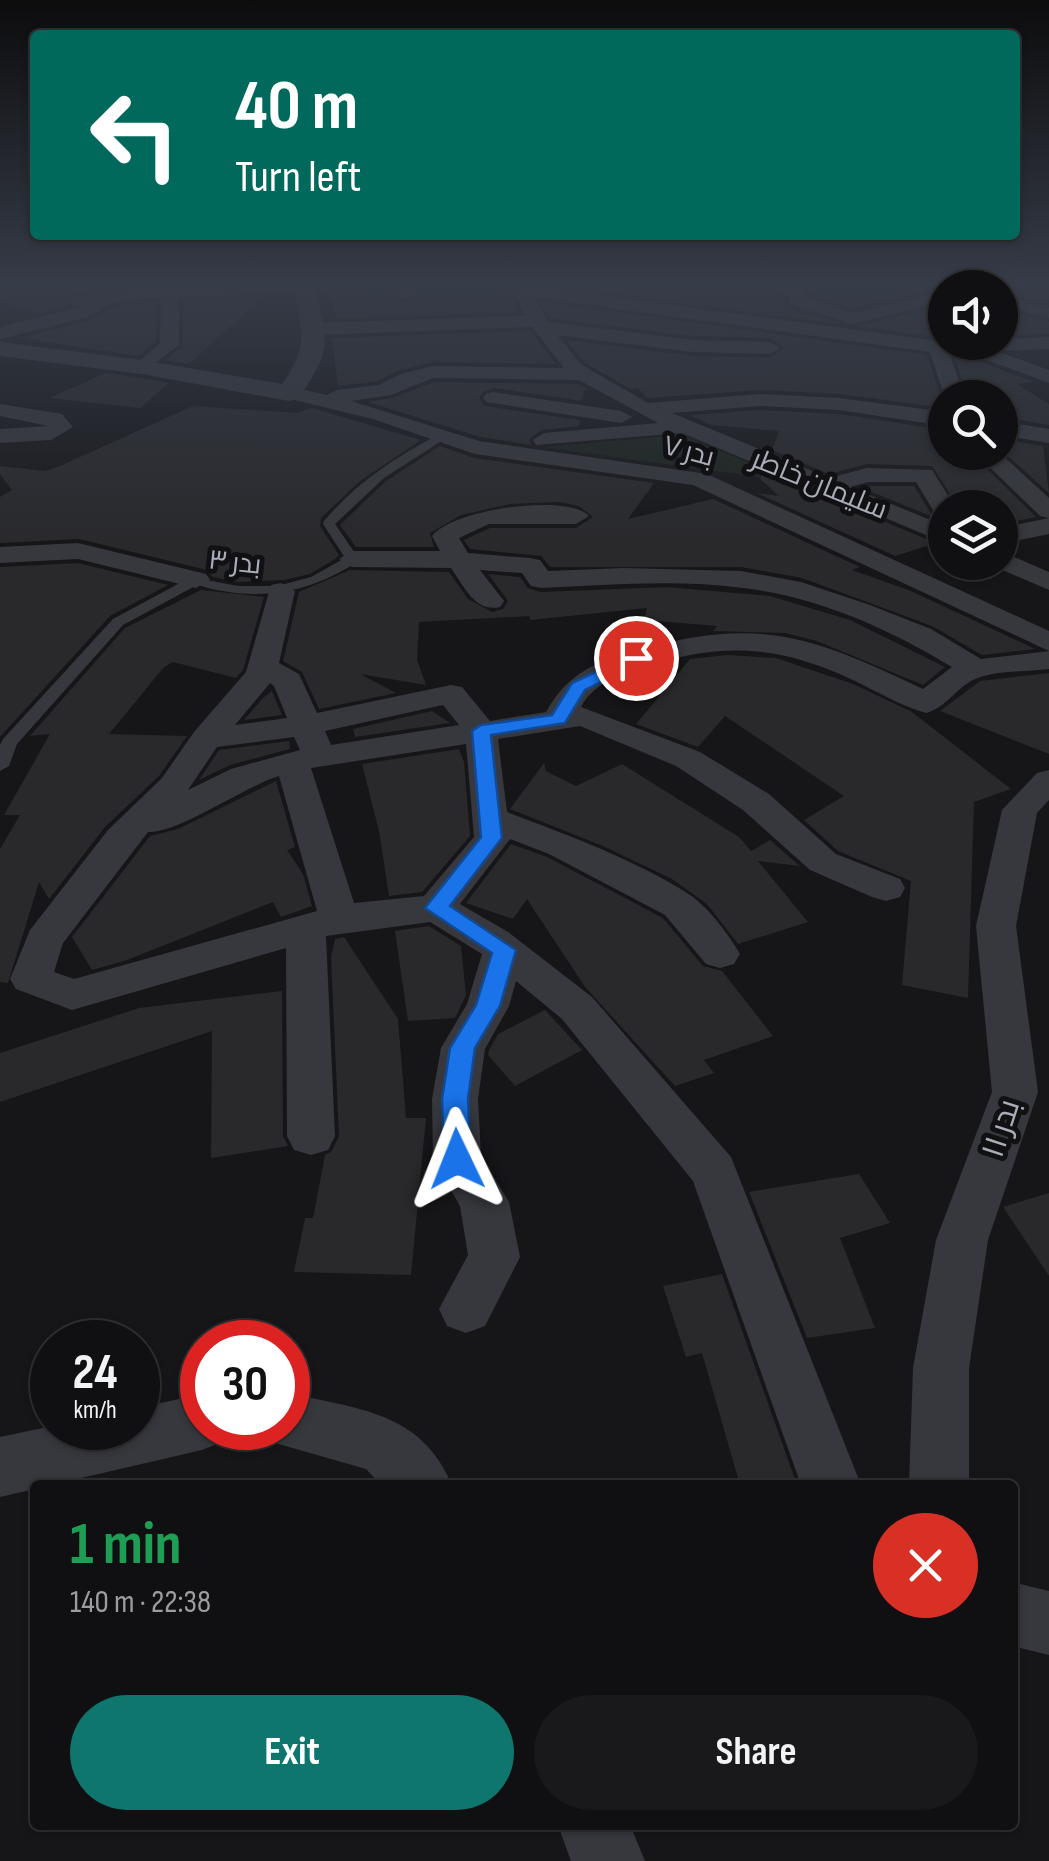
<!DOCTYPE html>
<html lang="en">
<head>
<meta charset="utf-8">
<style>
	:root { --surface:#101012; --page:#19191b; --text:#f1f3f6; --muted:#9c9d9f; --line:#303032; --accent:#0f766e }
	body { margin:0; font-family:"Sofia Sans Condensed",Cairo,sans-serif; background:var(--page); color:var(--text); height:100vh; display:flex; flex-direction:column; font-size:38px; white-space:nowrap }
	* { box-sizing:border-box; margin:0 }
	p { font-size:32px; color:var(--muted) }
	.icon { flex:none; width:55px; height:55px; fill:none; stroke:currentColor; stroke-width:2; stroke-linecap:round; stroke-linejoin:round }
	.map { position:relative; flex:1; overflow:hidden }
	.panel { position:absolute; left:30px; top:1480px; width:988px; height:350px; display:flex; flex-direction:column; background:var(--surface); border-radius:10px; box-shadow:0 2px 8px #0004,0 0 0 2px var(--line) }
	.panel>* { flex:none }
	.banner { position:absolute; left:30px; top:30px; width:990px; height:210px; border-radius:10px; box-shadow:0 2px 8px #0004,0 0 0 2px var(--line); background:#00695c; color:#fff; overflow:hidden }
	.tools { position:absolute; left:928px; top:270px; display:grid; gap:20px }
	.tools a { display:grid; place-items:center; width:90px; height:90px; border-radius:50%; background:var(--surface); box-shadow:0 2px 8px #0004,0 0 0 2px var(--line); font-size:50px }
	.speed { position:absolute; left:30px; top:1320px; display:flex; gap:20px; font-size:50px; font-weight:700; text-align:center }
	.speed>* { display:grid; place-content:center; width:130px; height:130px; border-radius:50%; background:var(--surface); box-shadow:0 2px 8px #0004,0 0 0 2px var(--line); line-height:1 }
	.speed small { font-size:25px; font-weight:400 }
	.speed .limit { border:15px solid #d22; background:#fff; color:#111 }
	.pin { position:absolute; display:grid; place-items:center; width:85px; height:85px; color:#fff; margin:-42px; border:5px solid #fff; border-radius:50%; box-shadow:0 2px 10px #0007 }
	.me { position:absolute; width:110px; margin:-55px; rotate:358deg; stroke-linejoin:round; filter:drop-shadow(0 0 8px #0008) }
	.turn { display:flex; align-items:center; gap:35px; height:210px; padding:0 40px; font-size:45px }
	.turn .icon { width:130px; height:130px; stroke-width:2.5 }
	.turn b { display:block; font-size:70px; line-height:85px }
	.round { display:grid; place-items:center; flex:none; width:105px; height:105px; border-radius:52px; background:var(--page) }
	.overview { display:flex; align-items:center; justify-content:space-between; height:170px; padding:0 40px }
	h1 { font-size:60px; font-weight:700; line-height:75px; color:#1e9e55 }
	.primary-button { display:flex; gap:20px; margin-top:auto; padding:20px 40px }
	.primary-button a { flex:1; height:115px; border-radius:60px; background:var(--accent); color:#fff; font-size:40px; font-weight:700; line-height:115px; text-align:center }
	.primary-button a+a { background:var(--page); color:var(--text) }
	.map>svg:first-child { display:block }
	.green { fill:#1c231d }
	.building { fill:#29292c }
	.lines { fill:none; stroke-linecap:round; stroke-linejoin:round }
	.service { fill:#37383d; fill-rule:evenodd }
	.minor { fill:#37383d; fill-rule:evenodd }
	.tertiary { fill:#37383d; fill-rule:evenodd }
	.route { fill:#1a73e8; stroke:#114b97; stroke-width:2.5 }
	.labels { text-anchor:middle; stroke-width:10; stroke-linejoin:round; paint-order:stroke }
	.far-street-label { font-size:28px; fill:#a8adb8; stroke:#111113 }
	.street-label { font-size:32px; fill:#a8adb8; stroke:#111113 }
</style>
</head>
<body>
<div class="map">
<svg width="1049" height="1861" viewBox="0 0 1049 1861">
	<rect width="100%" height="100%" fill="#161618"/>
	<path class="green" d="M 681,435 L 764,469 L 765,478 L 543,447 Z"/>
	<path class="building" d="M 0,287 L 126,287 L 72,293 L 69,306 L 41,313 L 0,301 Z
		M 363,287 L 390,287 L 404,303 L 421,297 L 416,287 L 502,287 L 514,298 L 520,312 L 337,318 L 330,295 L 365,293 Z
		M 562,287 L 761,287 L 785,299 L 790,308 L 840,324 Z
		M 805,287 L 1049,287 L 1049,297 L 1039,302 L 1000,293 L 1000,288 L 944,287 L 852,309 L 809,294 Z
		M 262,297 L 189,364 L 165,360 L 183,345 L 183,301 Z
		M 157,301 L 156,341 L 139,356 L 20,338 L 88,321 L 115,306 Z
		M 541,302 L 927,355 L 945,408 L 840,394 L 760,390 L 647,398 L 638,388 L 630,389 L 584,362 L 566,340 L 693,356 L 770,358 L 784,347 L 770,338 L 693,336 L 550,318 Z
		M 945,305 L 945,338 L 858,326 Z
		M 1000,310 L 1049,321 L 1049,333 L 1000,336 Z
		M 530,331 L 556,364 L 433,362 L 400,370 L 378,381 L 338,386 L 332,338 Z
		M 972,355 L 975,360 L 1034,382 L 1017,384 L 1049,404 L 1049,425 L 1000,417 L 1000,398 L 968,398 L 954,356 Z
		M 106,373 L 141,378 L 169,383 L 140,408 L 49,398 Z
		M 434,382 L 578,384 L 589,390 L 584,390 L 582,401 L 494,388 L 483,392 L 479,398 L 485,406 L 580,420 L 579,426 L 542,430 L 529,439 L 532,445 L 480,437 L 368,402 L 392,398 Z
		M 193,406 L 297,413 L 312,408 L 421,440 L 360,481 L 321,518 L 320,526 L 339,555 L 335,559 L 310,574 L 284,580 L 238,582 L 213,577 L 207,570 L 79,539 L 0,543 L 0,497 L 12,490 L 0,474 L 0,466 L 45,471 L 60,466 Z
		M 760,410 L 839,414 L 945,430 L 945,452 L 970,452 L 1036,517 L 1000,524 L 1000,508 L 959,508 L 932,466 L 867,464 L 829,474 L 772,450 L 779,431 L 711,425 L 690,415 Z
		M 1000,439 L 1043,446 L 1049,493 L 1000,449 Z
		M 440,446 L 474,458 L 654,483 L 628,519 L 713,499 L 860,567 L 852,570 L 911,591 L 1035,649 L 982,655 L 932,626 L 802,578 L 741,567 L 550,567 L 541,556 L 470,549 L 464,540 L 490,528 L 576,528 L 593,517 L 579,506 L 559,502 L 510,504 L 461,515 L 430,533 L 434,547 L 356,547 L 340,525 L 386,481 Z
		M 763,471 L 936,543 L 895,556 L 757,493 L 779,496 L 760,479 Z
		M 868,486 L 914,486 L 933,517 L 862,488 Z
		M 78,563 L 168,585 L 110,616 L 0,737 L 0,567 Z
		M 350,570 L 449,572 L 468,599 L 492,612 L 503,609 L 508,601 L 488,574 L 520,577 L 528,588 L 541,592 L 667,587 L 770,596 L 850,620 L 945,667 L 923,685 L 817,641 L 785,633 L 713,631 L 717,626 L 644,620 L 647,608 L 530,620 L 529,616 L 419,622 L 417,660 L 426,685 L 360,674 L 396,693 L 319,709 L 302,672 L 283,661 L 299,592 Z
		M 201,590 L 264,597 L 243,670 L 236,678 L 173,662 L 164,667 L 109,734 L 187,736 L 159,776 L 105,827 L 49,899 L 39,882 L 8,983 L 0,982 L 0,849 L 20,815 L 4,815 L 50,734 L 30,736 L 125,628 Z
		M 727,655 L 776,658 L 853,684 L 912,712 L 1011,789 L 974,802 L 968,998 L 902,985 L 911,881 L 838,851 L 804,820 L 844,796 L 725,716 L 698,747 L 636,724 L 690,659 Z
		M 1049,673 L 1049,754 L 940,711 L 980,681 Z
		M 272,691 L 282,715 L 244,720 L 263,698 Z
		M 432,711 L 450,723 L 355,737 L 353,729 Z
		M 289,741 L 290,749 L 230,765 L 199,780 L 219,750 Z
		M 459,749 L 464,762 L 470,836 L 422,892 L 389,896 L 379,831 L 362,764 Z
		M 544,763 L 546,771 L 576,786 L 622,764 L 739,837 L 751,851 L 770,840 L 800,866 L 758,861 L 808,922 L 738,944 L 707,904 L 672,879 L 603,846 L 510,809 Z
		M 276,781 L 295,847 L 287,850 L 303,874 L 312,906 L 281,917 L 273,902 L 127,960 L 92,970 L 72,937 L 150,836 L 178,829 Z
		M 511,844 L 547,857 L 663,918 L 703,966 L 722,971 L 773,1036 L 704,1060 L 714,1073 L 675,1086 L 585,987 L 527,899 L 513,919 L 466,903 Z
		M 429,926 L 461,946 L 466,995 L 455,1018 L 408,1021 L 395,931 Z
		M 344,937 L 398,1019 L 406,1118 L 426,1118 L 411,1275 L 294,1272 L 305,1218 L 313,1218 L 325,1155 L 331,1152 L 339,1136 L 331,957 L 335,939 Z
		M 282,991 L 283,1136 L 288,1146 L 211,1158 L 212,1031 L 0,1102 L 0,1053 L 139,1008 Z
		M 545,1010 L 582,1050 L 515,1086 L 488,1055 L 489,1050 L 498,1034 Z
		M 859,1174 L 890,1223 L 840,1238 L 875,1328 L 807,1338 L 749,1192 Z
		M 1049,1193 L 1049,1276 L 1003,1207 Z
		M 722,1274 L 797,1485 L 740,1485 L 702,1353 L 686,1357 L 663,1286 Z"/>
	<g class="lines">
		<path class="service" d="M 436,436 L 446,438 L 384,478 L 335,524 L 359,559 L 357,562 C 306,595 255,602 197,585 L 123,625 L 17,744 L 9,766 L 0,771 L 0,745 L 3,739 L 113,619 L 191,577 L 238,586 L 277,586 L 311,577 L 345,558 L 323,524 L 324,521 C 355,484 394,458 436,436 Z"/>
		<path class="minor" d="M 154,287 L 313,287 L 305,292 L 179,297 L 179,345 L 142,373 L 132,367 L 160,343 L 161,297 L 114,302 L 87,317 L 0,339 L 0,327 L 84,306 L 72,305 L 72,297 Z
			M 394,287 L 411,287 L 418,295 L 403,299 Z
			M 505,287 L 537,287 L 945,342 L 1049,337 L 1049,349 L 997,351 L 1049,370 L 1049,383 L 976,356 L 974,351 L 949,352 L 965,398 L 945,399 L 930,352 L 534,297 L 548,322 L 693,340 L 770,342 L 780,348 L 770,354 L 693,352 L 557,335 L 582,365 L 648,403 L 760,394 L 839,398 L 945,412 L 945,426 L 839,410 L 760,406 L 672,413 L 829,478 L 867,468 L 932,470 L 956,508 L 945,508 L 945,517 L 936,515 L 916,482 L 868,482 L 850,487 L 945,526 L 945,543 L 682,433 L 536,445 L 533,440 L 544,433 L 658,423 L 579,380 L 433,378 L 391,395 L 351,401 L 479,441 L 707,474 L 1049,631 L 1049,669 C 1026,672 991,670 971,681 C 954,691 945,708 926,713 C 901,706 878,692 855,681 C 781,646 724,641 645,667 C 621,675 593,683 581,707 L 700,752 L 769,794 L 836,854 L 900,879 L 905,888 L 900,897 L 886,901 L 872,897 L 810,870 L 743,810 L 676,766 L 580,726 L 498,739 L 507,812 C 565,834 639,861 690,895 C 709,908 729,935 740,954 L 734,964 L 720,968 L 706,964 L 665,915 L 549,854 L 510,839 L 460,904 L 508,932 L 592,997 L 731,1157 L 861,1485 L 801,1485 L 693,1181 L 562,1019 L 516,981 L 509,1006 L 485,1049 L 478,1099 L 481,1156 L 509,1202 L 520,1257 L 485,1326 L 466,1333 L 447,1326 L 439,1309 L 468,1255 L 460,1206 L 433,1159 L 432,1099 L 441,1048 L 467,1004 L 482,954 L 430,922 L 326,936 L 335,1136 L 328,1150 L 311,1155 L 294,1150 L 287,1136 L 286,948 L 72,1010 L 16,989 L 10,979 L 30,930 L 108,830 L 162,778 L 194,732 L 246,672 L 271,585 L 281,583 L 295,591 L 279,663 L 299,674 L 317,713 L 451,685 L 462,687 L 490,721 L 546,712 C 567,674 596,661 637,650 C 761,616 811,636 923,689 L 952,667 C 890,629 816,596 743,588 C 677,579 607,585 541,588 L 531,586 L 522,573 L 480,570 L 504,601 L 500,607 C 475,613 464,586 451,568 L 352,567 L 339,559 L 352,551 L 440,551 L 432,536 C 453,509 568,493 589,516 L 576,524 L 489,524 L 459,538 L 468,553 L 530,558 L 540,560 L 548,571 L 624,568 L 741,571 L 801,582 L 870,605 L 931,629 L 981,659 L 1049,651 L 693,485 L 475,454 L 373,419 L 282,397 L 279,393 L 289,387 L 327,395 L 337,390 L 379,385 L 401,374 L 433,366 L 564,368 L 532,327 L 312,335 L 303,329 L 312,323 L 526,316 L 517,296 ZM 270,683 L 274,686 L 287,718 L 235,725 ZM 443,705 L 459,725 L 331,745 L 325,731 ZM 294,737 L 300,750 L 231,769 L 188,790 L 217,747 ZM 466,744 L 474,837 L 424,896 L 354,903 L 311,768 ZM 279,776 L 317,911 L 74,979 L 54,972 L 63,943 L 148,832 C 179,833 243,787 279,776 Z
			M 765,287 L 803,289 L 806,297 L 852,313 L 945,291 L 945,301 L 852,324 L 791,304 L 788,296 Z
			M 1000,296 L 1049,308 L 1049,318 L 1000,306 Z
			M 493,392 L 621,411 L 632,417 L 621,423 L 486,402 L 483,398 L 486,394 Z
			M 0,404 L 62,414 L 73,427 L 51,440 L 0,443 L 0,429 L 48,426 L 0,416 Z
			M 1000,421 L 1049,429 L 1049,443 L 1000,435 Z
			M 974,452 L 999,452 L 1049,498 L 1049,534 L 1000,544 L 1000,528 L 1049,518 L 1040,516 Z
			M 78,543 L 206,574 L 210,580 L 196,588 L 78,559 L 0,563 L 0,547 Z
			M 1000,551 L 1049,572 L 1049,590 L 991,565 L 1000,562 Z
			M 1049,770 L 1049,800 L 1037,813 L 1016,926 L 1038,1092 L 988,1240 L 969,1368 L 969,1485 L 909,1485 L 913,1368 L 936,1240 L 992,1092 L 976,926 L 1002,810 L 1037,773 Z
			M 288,1393 C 357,1409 421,1411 452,1485 L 381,1485 L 366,1469 L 268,1441 L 262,1428 L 288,1428 Z
			M 202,1394 L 202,1428 L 228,1428 L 222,1442 L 202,1450 L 51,1485 L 35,1485 L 35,1489 L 0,1497 L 0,1437 L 52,1426 L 138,1428 L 138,1408 Z
			M 1012,1582 L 1049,1591 L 1049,1655 L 1012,1646 Z
			M 558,1825 L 630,1825 L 645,1861 L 571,1861 Z"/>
		<path class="tertiary" d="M 294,287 L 315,287 C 328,344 333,348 298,399 L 289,401 L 142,374 L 0,356 L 0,342 L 142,360 L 282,384 C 310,346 301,330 294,287 Z"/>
	</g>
	<linearGradient id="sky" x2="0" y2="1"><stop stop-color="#0c0c0d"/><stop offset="0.52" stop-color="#363c48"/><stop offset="1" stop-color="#363c48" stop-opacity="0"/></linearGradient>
	<rect width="1049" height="547" fill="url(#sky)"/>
	<path class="route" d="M 636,653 L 645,658 L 642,662 L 585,690 L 565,723 L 491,735 L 502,838 L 450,906 L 516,950 L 500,1006 L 475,1048 L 468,1099 L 471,1159 L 467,1167 L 457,1170 L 448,1167 L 444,1159 L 442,1099 L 450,1048 L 476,1005 L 492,953 L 425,908 L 481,837 L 472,731 L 481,725 L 552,715 L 572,683 Z"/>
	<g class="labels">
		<g class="far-street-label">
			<text transform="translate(689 450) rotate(15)" y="10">بدر ۷</text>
			<text transform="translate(820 483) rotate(22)" y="10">سلیمان خاطر</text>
			<text transform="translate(235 561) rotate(6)" y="10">بدر ۳</text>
		</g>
		<g class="street-label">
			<text transform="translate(1000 1128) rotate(-72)" y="11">بدر ۱۱</text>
		</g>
	</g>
</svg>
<div class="tools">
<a><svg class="icon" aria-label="sound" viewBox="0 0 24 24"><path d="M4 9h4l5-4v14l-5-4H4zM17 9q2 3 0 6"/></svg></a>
<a><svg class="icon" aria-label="search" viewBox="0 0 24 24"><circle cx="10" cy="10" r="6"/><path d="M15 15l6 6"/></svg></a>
<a><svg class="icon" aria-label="layers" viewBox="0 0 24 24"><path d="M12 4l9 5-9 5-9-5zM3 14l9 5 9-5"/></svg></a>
</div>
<div class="speed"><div>24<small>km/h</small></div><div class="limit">30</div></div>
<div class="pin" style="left:636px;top:658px;background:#d93025"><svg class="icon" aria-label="arrive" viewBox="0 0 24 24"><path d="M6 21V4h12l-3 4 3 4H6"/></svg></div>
<svg class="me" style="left:457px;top:1159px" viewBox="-20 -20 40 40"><path d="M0-17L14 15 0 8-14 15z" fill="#1a73e8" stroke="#fff" stroke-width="4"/></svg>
<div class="banner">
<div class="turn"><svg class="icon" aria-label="left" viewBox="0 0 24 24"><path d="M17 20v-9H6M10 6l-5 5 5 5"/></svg><div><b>40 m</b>Turn left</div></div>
</div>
<section class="panel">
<div class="overview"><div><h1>1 min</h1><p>140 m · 22:38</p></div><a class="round" style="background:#d93025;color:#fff"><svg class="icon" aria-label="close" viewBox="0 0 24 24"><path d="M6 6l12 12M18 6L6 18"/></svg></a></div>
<div class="primary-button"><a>Exit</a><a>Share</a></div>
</section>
</div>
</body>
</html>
